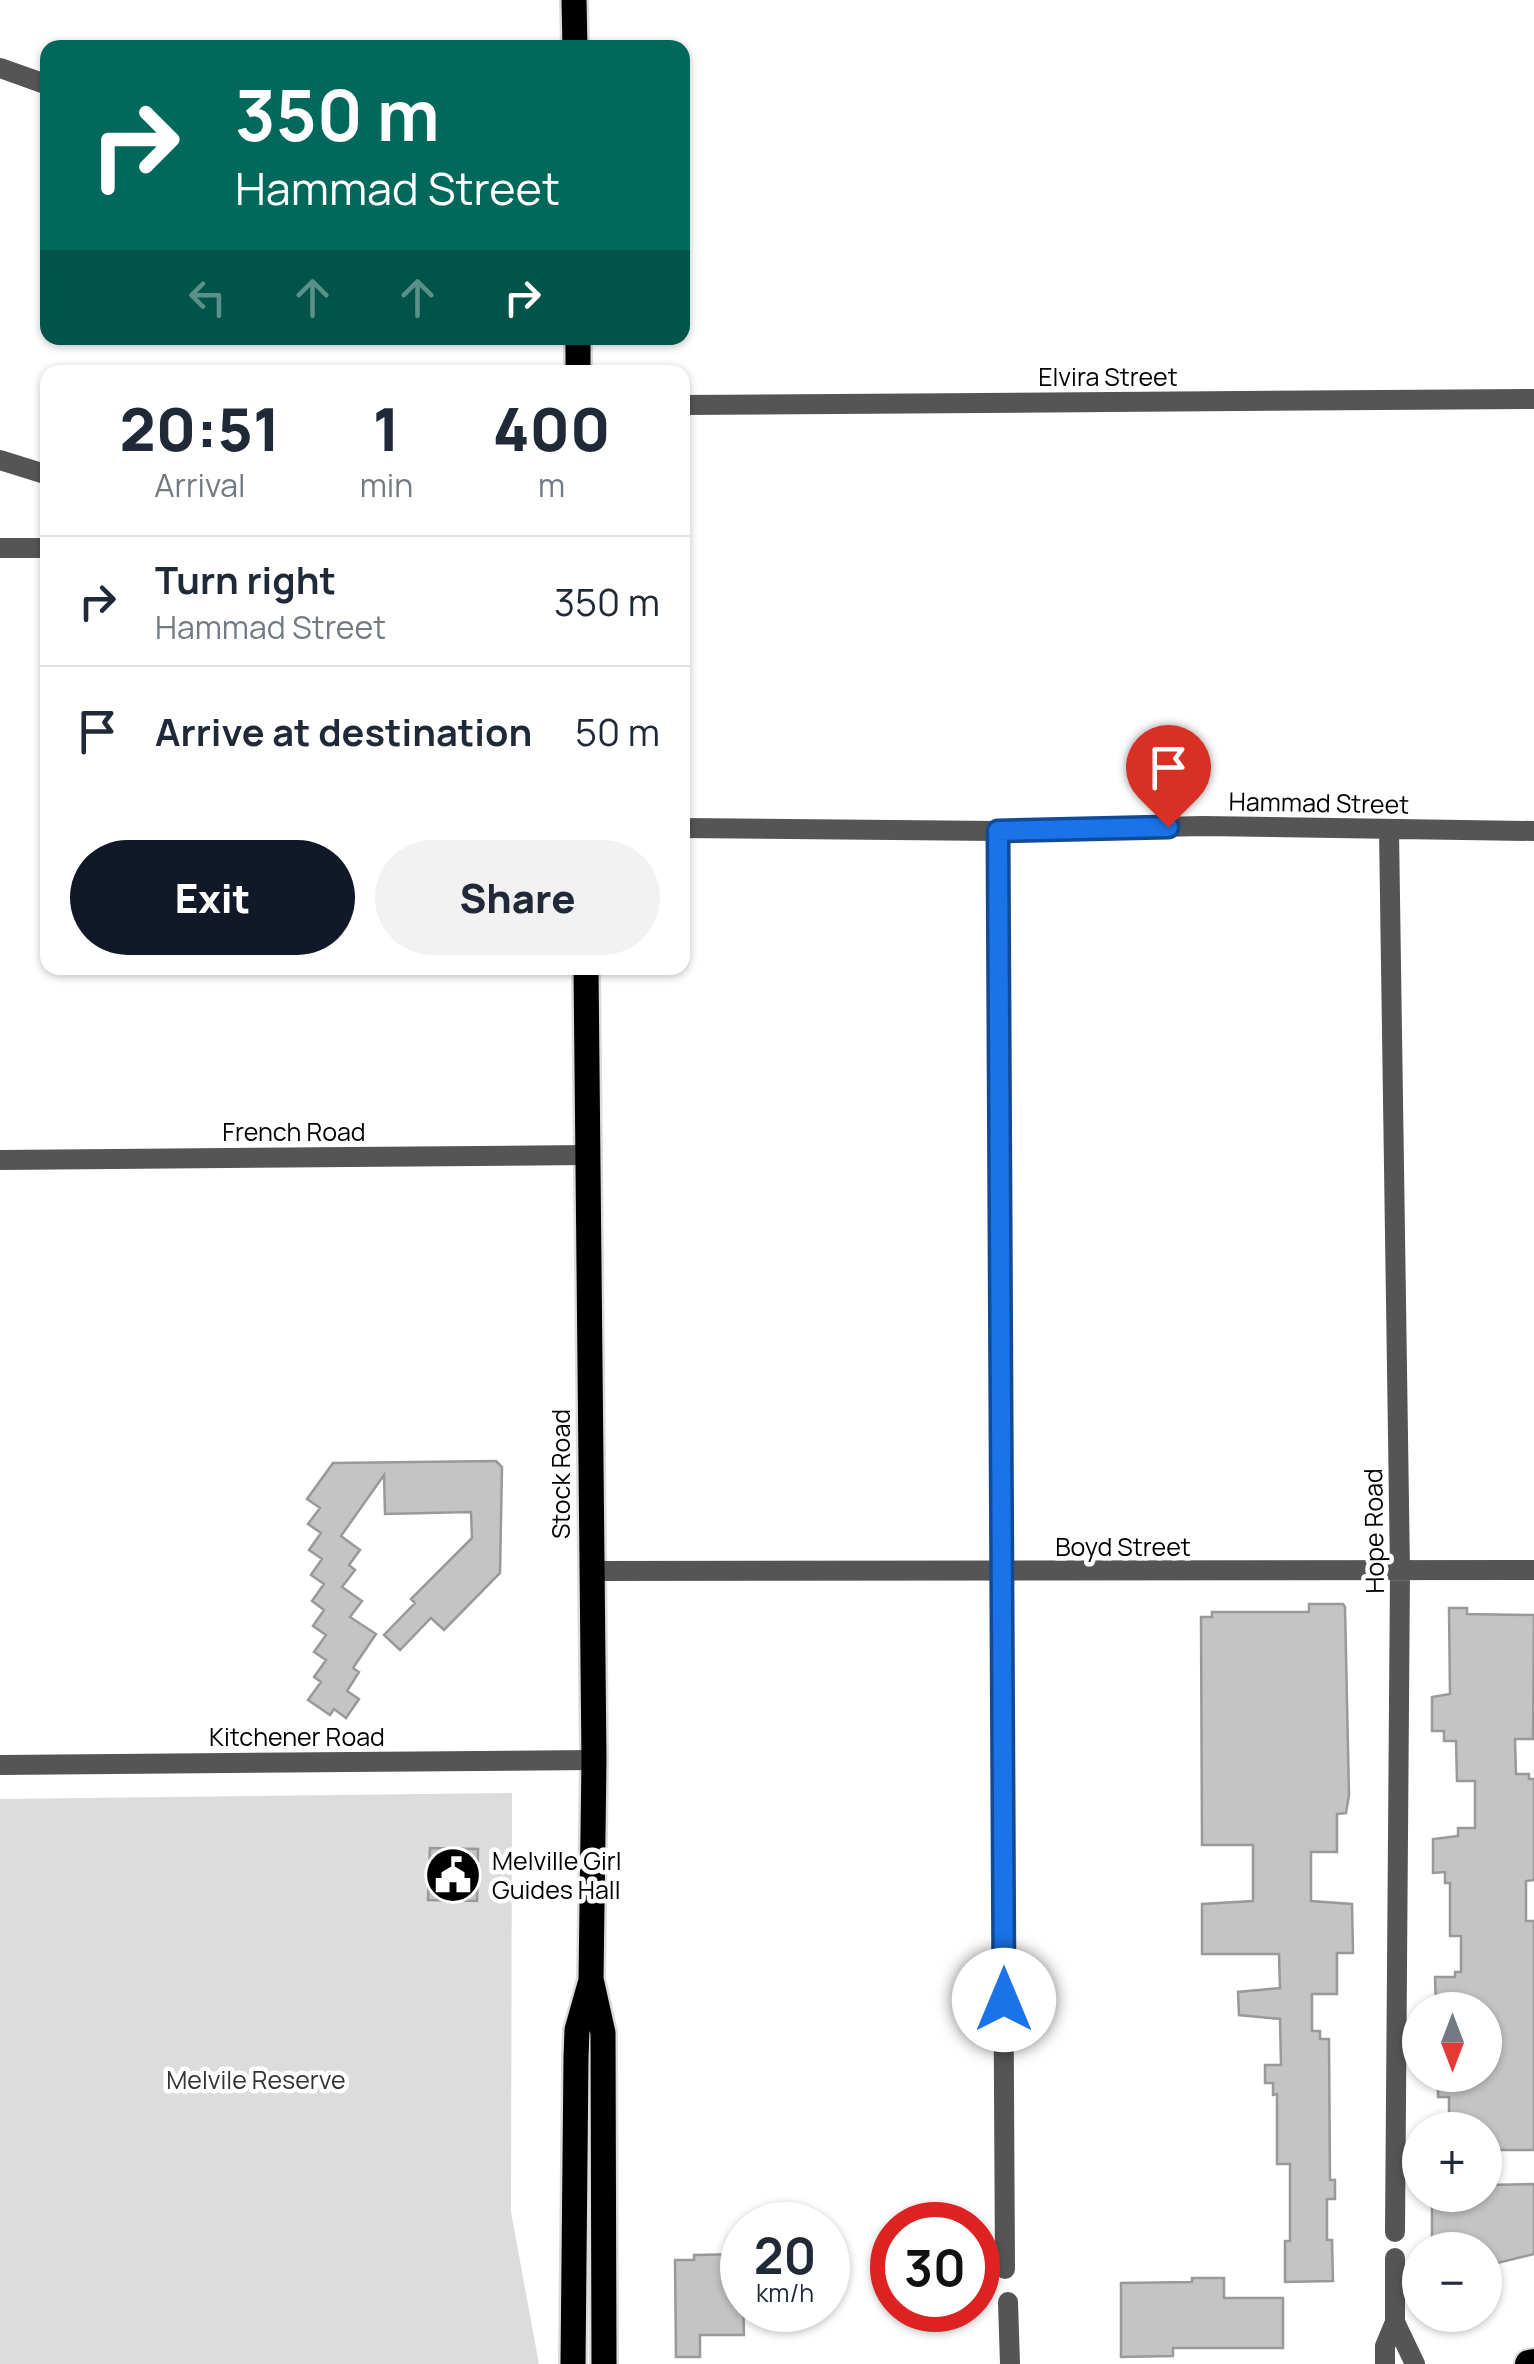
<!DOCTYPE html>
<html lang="en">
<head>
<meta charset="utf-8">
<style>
	:root { --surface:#fff; --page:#f2f2f3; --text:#1f2937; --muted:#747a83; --line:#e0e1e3; --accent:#111827 }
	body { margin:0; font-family:Manrope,sans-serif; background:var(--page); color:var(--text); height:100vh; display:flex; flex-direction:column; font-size:38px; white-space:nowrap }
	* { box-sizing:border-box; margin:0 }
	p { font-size:32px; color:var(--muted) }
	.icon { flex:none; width:55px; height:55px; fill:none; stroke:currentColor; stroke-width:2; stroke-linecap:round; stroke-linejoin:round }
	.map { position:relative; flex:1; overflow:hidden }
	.panel { position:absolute; left:40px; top:365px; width:650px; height:610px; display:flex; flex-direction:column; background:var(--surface); border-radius:20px; box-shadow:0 2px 8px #0004 }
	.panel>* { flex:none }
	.top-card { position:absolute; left:40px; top:40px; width:650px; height:305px; border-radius:20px; box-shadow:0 2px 8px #0004; background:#00695c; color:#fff; overflow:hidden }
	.needle { width:65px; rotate:180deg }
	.fabs { position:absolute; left:1402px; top:1992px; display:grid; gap:20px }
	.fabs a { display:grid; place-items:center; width:100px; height:100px; border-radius:50%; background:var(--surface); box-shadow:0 2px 8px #0004; font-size:50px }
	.speed { position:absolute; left:720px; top:2202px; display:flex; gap:20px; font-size:50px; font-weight:700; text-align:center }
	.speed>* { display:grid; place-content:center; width:130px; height:130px; border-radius:50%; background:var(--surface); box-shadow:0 2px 8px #0004; line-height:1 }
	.speed small { font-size:25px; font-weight:400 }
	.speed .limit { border:15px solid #d22; background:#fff; color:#111 }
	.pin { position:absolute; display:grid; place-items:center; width:85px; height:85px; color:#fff; margin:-102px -42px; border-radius:50% 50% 50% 0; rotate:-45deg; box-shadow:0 0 10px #0007 }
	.pin .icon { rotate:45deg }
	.me { position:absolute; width:110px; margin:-55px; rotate:0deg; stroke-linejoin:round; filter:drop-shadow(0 0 8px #0008) }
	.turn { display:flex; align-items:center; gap:35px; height:210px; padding:0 30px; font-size:45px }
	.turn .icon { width:130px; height:130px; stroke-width:2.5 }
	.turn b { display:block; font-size:70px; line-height:85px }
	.lanes { display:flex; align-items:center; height:95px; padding:0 30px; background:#0003; justify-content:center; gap:50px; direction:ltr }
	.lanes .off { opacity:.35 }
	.eta { display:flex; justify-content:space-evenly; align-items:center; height:170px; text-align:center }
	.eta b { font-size:60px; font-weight:800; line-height:70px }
	.button { display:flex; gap:20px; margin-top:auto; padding:20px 30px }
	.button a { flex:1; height:115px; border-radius:60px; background:var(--accent); color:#fff; font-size:40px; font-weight:800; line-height:115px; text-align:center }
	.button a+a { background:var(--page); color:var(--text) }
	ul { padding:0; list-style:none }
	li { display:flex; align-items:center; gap:30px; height:130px; padding:0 30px; border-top:2px solid var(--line) }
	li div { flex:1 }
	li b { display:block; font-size:38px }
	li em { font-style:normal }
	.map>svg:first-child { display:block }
	.green { fill:#dcdcdc }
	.building { fill:#c4c4c4; stroke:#999; stroke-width:2.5 }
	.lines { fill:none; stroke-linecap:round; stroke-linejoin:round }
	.primary-casing { stroke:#dbdbdb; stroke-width:30 }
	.trunk-casing { stroke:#dbdbdb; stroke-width:32 }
	.minor { stroke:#555; stroke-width:20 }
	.tertiary { stroke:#555; stroke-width:20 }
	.primary { stroke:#000; stroke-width:25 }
	.trunk { stroke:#000; stroke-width:28 }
	.route-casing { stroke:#114b97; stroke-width:25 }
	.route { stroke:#1a73e8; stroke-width:18 }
	.labels { text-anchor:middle; stroke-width:9; stroke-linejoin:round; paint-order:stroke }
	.street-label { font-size:25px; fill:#000; stroke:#fff }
	.poi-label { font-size:25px; fill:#000; stroke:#fff; text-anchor:start }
	.park-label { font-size:25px; fill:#333; stroke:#fff }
</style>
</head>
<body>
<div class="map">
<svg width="1534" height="2364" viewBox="0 0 1534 2364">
	<rect width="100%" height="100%" fill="#fff"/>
	<path class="green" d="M 512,1793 L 511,2212 L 539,2364 L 0,2364 L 0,1799 Z"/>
	<path class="building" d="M 496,1461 L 502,1467 L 500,1573 L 444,1630 L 431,1618 L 400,1650 L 384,1635 L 415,1603 L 411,1599 L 472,1538 L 471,1512 L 385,1514 L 384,1475 L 341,1536 L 360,1550 L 349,1565 L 355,1570 L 342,1587 L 362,1601 L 350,1617 L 376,1634 L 353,1668 L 359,1672 L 347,1691 L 359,1699 L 346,1718 L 334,1709 L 330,1715 L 308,1700 L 321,1682 L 314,1677 L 326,1660 L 314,1652 L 326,1635 L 313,1626 L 324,1610 L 312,1601 L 324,1584 L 311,1575 L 322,1559 L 309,1550 L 321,1533 L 308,1524 L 320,1508 L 307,1499 L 333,1463 Z
		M 1309,1604 L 1343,1604 L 1345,1607 L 1349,1795 L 1346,1813 L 1337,1814 L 1337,1852 L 1311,1852 L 1311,1901 L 1352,1904 L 1353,1953 L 1337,1953 L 1337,1994 L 1312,1994 L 1312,2031 L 1320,2031 L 1320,2039 L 1329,2039 L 1330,2180 L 1335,2180 L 1335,2199 L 1327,2199 L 1327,2240 L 1332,2240 L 1333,2281 L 1285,2282 L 1285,2241 L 1290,2241 L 1290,2164 L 1277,2164 L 1277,2094 L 1273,2095 L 1273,2083 L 1265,2083 L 1265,2065 L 1281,2065 L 1280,2019 L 1239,2015 L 1238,1992 L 1280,1988 L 1279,1954 L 1202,1954 L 1202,1904 L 1253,1901 L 1253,1845 L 1202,1845 L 1201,1617 L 1212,1617 L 1212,1612 L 1309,1612 Z
		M 1449,1608 L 1467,1608 L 1467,1614 L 1534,1615 L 1533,1739 L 1515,1739 L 1516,1774 L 1529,1774 L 1529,1779 L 1534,1779 L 1534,1880 L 1526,1881 L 1526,1921 L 1534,1921 L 1534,2150 L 1494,2150 L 1494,2144 L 1485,2144 L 1485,2130 L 1449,2130 L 1449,2097 L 1438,2097 L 1438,2077 L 1442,2075 L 1485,2075 L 1485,2010 L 1436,2010 L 1435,1977 L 1455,1977 L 1455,1972 L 1461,1972 L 1461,1936 L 1450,1936 L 1450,1883 L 1445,1883 L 1445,1872 L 1433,1873 L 1433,1839 L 1458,1836 L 1458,1828 L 1475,1828 L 1475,1781 L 1457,1781 L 1456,1741 L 1444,1741 L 1444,1731 L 1432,1731 L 1432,1697 L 1450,1694 Z
		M 430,1848 L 478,1849 L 477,1901 L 428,1900 Z
		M 1534,2184 L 1534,2254 L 1485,2266 L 1485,2250 L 1432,2250 L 1432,2195 L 1485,2195 L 1485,2185 Z
		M 742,2254 L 744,2335 L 700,2335 L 700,2357 L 676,2357 L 675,2260 L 694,2260 L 694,2255 Z
		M 1192,2278 L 1224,2278 L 1224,2298 L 1283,2298 L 1283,2348 L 1173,2348 L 1173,2356 L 1121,2357 L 1121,2283 L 1192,2282 Z"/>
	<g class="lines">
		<g class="primary-casing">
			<path id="primary" d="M 574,0 L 575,48
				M 578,338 L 578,372
				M 586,968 L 594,1760 L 591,1979 L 603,2033 L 604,2364
				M 573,2364 L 576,2058 L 577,2030 L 590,1984"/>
		</g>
		<g class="trunk-casing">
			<path id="trunk" d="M 1529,2364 L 1534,2363"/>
		</g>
		<path class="minor" d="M 0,68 L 48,85
			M 0,460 L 48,475
			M 0,548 L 48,548
			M 682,828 L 997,831 L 1202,826 L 1534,831
			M 1389,830 L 1400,1571 L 1395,2232
			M 997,831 L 1005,2269
			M 0,1160 L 588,1155
			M 591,1571 L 1534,1570
			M 1008,2302 L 1010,2364
			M 1395,2322 L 1415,2364
			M 1385,2364 L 1385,2346 L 1395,2322 L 1395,2258"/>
		<path class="tertiary" d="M 682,405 L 1534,399
			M 0,1765 L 594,1760"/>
		<use href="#primary" class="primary"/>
		<use href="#trunk" class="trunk"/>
	</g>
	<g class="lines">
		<g class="route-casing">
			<path id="route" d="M 1004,2000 L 998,831 L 1168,827"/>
		</g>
		<use href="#route" class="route"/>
	</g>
	<defs>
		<g id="civic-disc" transform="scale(2.875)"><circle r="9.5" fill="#000" stroke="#fff"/><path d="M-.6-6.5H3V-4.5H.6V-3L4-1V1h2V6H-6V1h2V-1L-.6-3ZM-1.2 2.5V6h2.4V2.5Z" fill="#fff"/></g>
	</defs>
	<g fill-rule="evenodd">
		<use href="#civic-disc" x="453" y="1875"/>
	</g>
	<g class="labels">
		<g class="street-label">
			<text x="1108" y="386">Elvira Street</text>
			<text transform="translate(1319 803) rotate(1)" y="9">Hammad Street</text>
			<text x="294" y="1141">French Road</text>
			<text transform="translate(561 1474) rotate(-90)" y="9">Stock Road</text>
			<text transform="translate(1374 1531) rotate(-91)" y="9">Hope Road</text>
			<text x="1123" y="1556">Boyd Street</text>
			<text x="297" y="1746">Kitchener Road</text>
		</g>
		<g class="poi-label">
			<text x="492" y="1870">Melville Girl<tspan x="492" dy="29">Guides Hall</tspan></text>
		</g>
		<g class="park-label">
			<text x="256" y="2089">Melvile Reserve</text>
		</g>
	</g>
</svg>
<div class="fabs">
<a><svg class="needle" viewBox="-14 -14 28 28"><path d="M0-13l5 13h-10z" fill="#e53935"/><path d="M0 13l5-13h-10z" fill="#747a83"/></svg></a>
<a>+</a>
<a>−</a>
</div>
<div class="speed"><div>20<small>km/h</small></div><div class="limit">30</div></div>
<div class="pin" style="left:1168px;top:827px;background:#d93025"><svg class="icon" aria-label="arrive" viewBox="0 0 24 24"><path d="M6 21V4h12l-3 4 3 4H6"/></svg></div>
<svg class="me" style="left:1004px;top:2000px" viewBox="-20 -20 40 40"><circle r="19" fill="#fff"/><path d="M0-13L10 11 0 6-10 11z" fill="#1a73e8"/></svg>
<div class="top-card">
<div class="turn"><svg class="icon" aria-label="right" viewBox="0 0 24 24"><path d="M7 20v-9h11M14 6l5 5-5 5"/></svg><div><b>350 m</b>Hammad Street</div></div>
<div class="lanes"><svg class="icon off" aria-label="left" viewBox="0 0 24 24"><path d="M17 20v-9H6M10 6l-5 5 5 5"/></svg><svg class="icon off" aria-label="ahead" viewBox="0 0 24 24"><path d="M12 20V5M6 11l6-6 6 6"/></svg><svg class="icon off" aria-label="ahead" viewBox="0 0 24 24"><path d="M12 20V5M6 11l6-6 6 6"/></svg><svg class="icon" aria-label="right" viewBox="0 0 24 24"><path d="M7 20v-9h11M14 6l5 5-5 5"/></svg></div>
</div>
<section class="panel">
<div class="eta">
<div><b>20:51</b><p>Arrival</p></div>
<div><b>1</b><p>min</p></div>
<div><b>400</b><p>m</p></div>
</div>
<ul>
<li><svg class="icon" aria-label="right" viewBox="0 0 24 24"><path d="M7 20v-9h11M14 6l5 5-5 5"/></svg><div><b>Turn right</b><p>Hammad Street</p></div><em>350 m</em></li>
<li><svg class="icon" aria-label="arrive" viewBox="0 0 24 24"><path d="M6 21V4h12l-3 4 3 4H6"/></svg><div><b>Arrive at destination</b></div><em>50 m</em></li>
</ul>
<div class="button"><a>Exit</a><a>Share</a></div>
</section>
</div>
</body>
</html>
